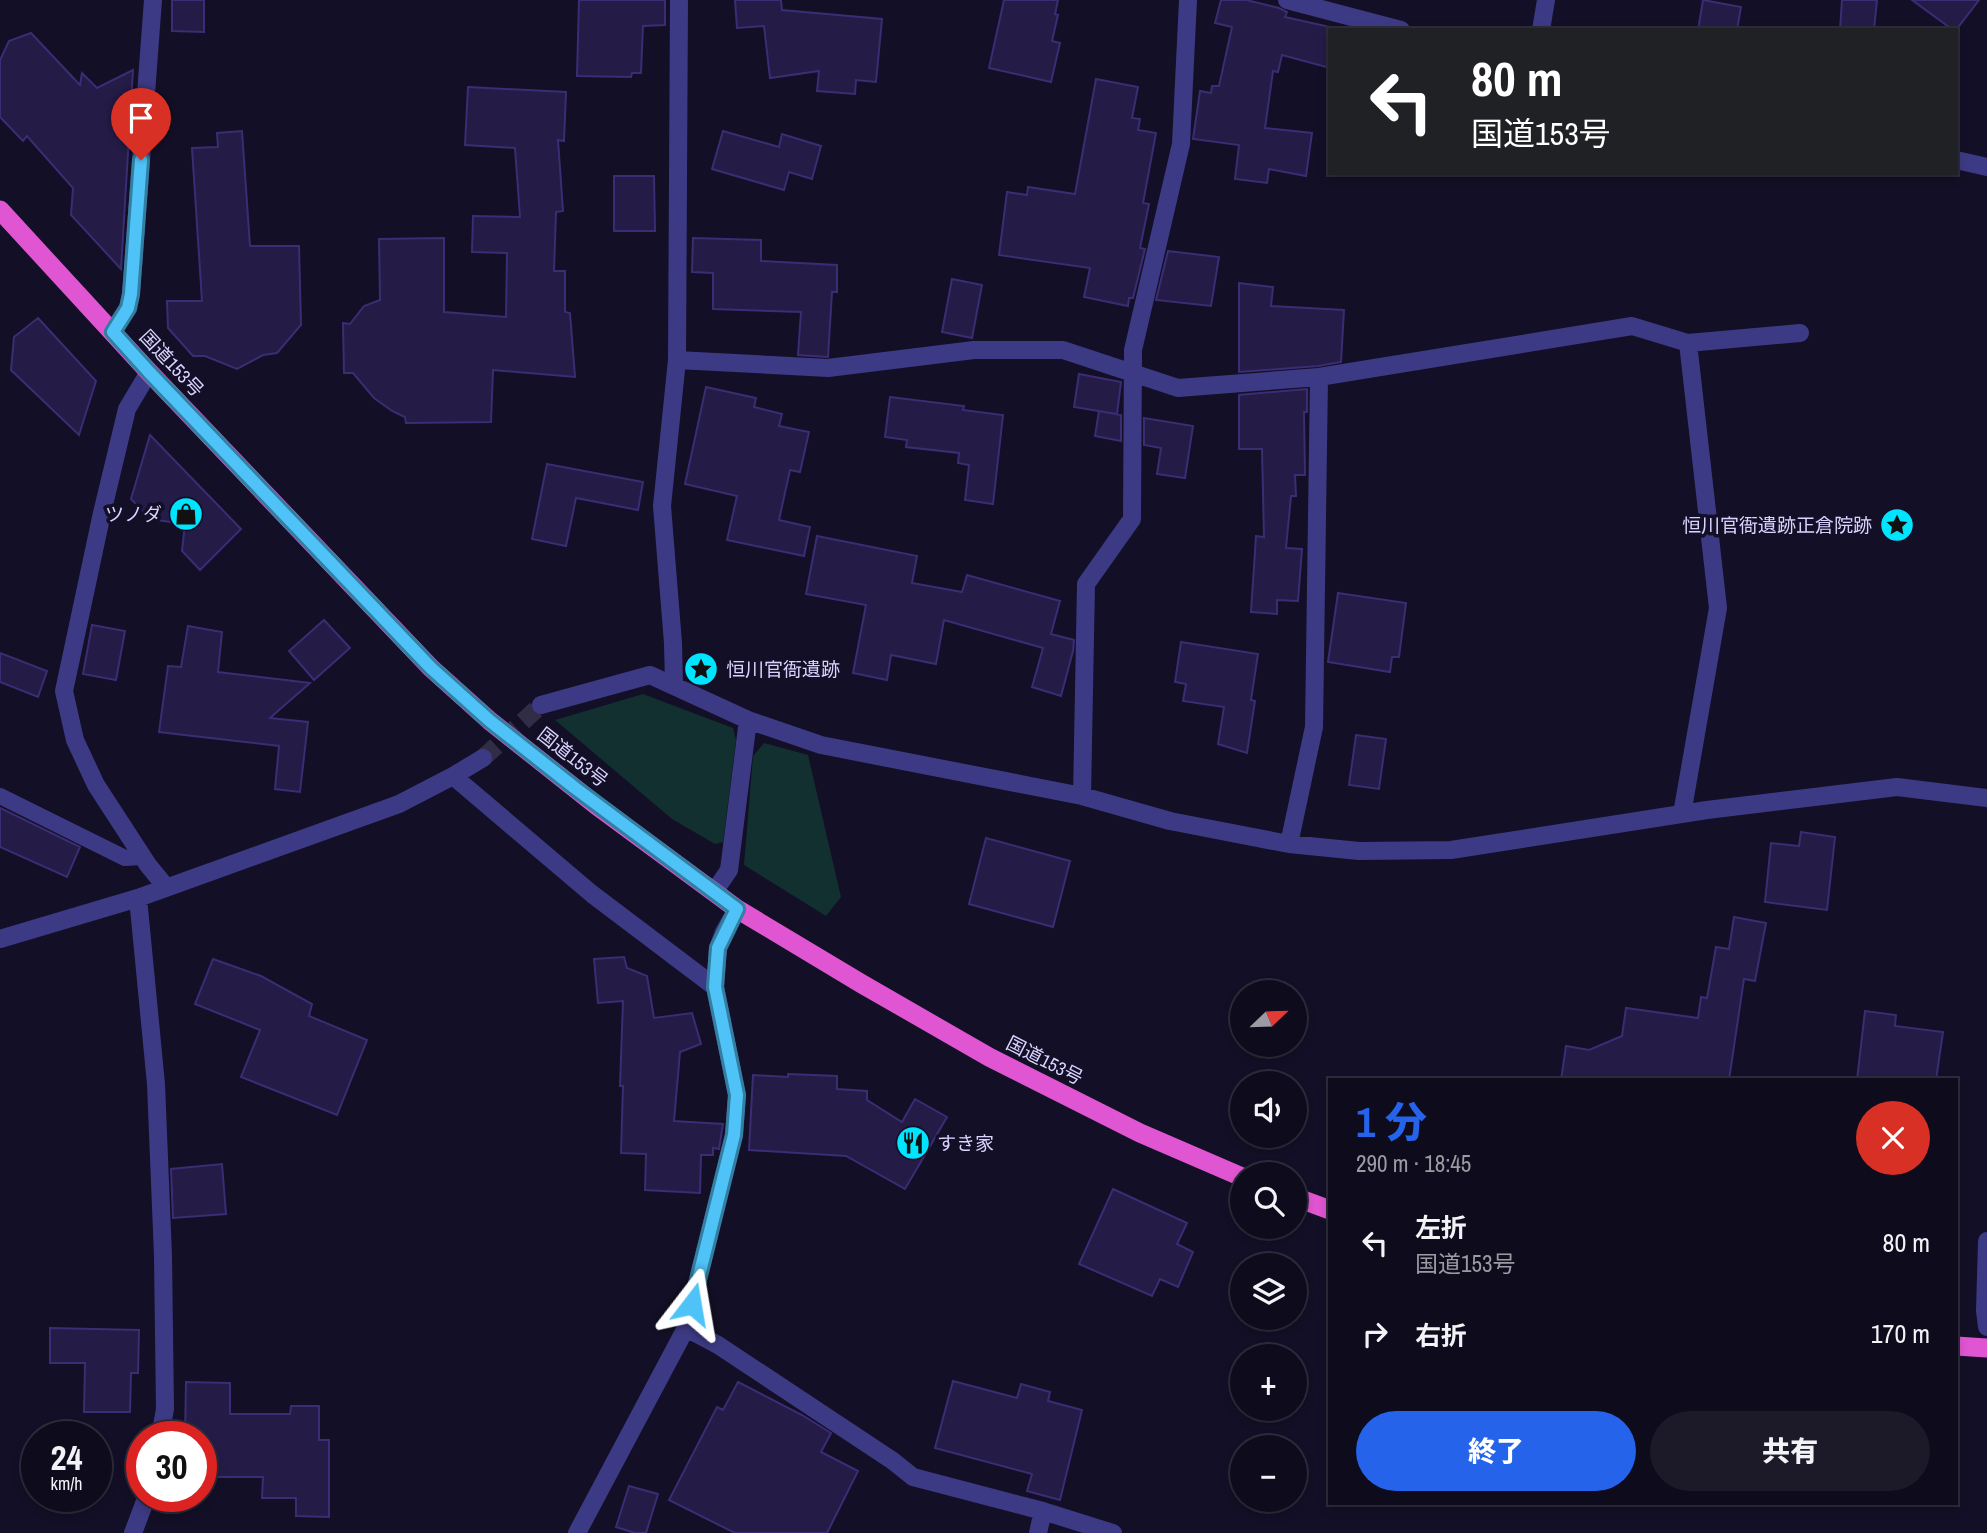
<!DOCTYPE html>
<html lang="ja">
<head>
<meta charset="utf-8">
<style>
	:root { --surface:#0e0b1c; --page:#1c1929; --text:#f1f3f6; --muted:#9b9ba3; --line:#2e2b3b; --accent:#2563eb }
	body { margin:0; font-family:"Archivo Narrow","Noto Sans JP",sans-serif; background:var(--page); color:var(--text); height:100vh; display:flex; flex-direction:column; font-size:26px; white-space:nowrap }
	* { box-sizing:border-box; margin:0 }
	p { font-size:23px; color:var(--muted) }
	.icon { flex:none; width:38px; height:38px; fill:none; stroke:currentColor; stroke-width:2; stroke-linecap:round; stroke-linejoin:round }
	.map { position:relative; flex:1; overflow:hidden }
	.panel { position:absolute; left:1328px; top:1078px; width:630px; height:427px; display:flex; flex-direction:column; background:var(--surface); border-radius:0px; box-shadow:0 4px 10px #0003,0 0 0 2px var(--line) }
	.panel>* { flex:none }
	.guide { position:absolute; left:1328px; top:28px; width:630px; height:147px; border-radius:0px; box-shadow:0 4px 10px #0003,0 0 0 2px var(--line); background:#202124; color:#fff; overflow:hidden }
	.needle { width:46px; rotate:67deg }
	.tools { position:absolute; left:1230px; top:980px; display:grid; gap:14px }
	.tools a { display:grid; place-items:center; width:77px; height:77px; border-radius:50%; background:var(--surface); box-shadow:0 4px 10px #0003,0 0 0 2px var(--line); font-size:35px }
	.speed { position:absolute; left:21px; top:1421px; display:flex; gap:14px; font-size:35px; font-weight:700; text-align:center }
	.speed>* { display:grid; place-content:center; width:91px; height:91px; border-radius:50%; background:var(--surface); box-shadow:0 4px 10px #0003,0 0 0 2px var(--line); line-height:1 }
	.speed small { font-size:18px; font-weight:400 }
	.speed .limit { border:10px solid #d22; background:#fff; color:#111 }
	.pin { position:absolute; display:grid; place-items:center; width:60px; height:60px; color:#fff; margin:-72px -30px; border-radius:50% 50% 50% 0; rotate:-45deg; box-shadow:0 0 7px #0007 }
	.pin .icon { rotate:45deg }
	.me { position:absolute; width:77px; margin:-38px; rotate:14deg; stroke-linejoin:round; filter:drop-shadow(0 0 5px #0008) }
	.turn { display:flex; align-items:center; gap:24px; height:147px; padding:0 28px; font-size:32px }
	.turn .icon { width:91px; height:91px; stroke-width:2.5 }
	.turn b { display:block; font-size:49px; line-height:60px }
	.round { display:grid; place-items:center; flex:none; width:74px; height:74px; border-radius:37px; background:var(--page) }
	.overview { display:flex; align-items:center; justify-content:space-between; height:119px; padding:0 28px }
	h1 { font-size:42px; font-weight:800; line-height:52px; color:var(--accent) }
	.cta { display:flex; gap:14px; margin-top:auto; padding:14px 28px }
	.cta a { flex:1; height:80px; border-radius:42px; background:var(--accent); color:#fff; font-size:28px; font-weight:800; line-height:80px; text-align:center }
	.cta a+a { background:var(--page); color:var(--text) }
	ul { padding:0; list-style:none }
	li { display:flex; align-items:center; gap:21px; height:91px; padding:0 28px }
	li div { flex:1 }
	li b { display:block; font-size:26px }
	li em { font-style:normal }
	.map>svg:first-child { display:block }
	.green { fill:#12302f }
	.building { fill:#241b47; stroke:#3b2d73; stroke-width:2 }
	.lines { fill:none; stroke-linecap:round; stroke-linejoin:round }
	.minor-tunnel { stroke:#312d47; stroke-width:18; stroke-dasharray:18 9; stroke-linecap:butt }
	.service { stroke:#3d3a85; stroke-width:16 }
	.minor { stroke:#3d3a85; stroke-width:18 }
	.trunk { stroke:#e055d1; stroke-width:19 }
	.route-casing { stroke:#337fa1; stroke-width:18 }
	.route { stroke:#4fc3f7; stroke-width:12 }
	.labels { text-anchor:middle; stroke-width:7; stroke-linejoin:round; paint-order:stroke }
	.street-label { font-size:19px; fill:#d9d4ff; stroke:#130f26 }
	.poi-label { font-size:19px; fill:#d9d4ff; stroke:#130f26; text-anchor:end }
</style>
</head>
<body>
<div class="map">
<svg width="1987" height="1533" viewBox="0 0 1987 1533">
	<rect width="100%" height="100%" fill="#130f26"/>
	<path class="green" d="M 643,694 L 733,728 L 736,740 L 723,842 L 715,844 L 672,819 L 555,720 Z
		M 764,743 L 808,755 L 841,897 L 826,916 L 744,865 L 753,756 Z"/>
	<path class="building" d="M 172,0 L 204,0 L 204,32 L 172,31 Z
		M 579,0 L 665,0 L 665,25 L 643,26 L 641,73 L 632,73 L 631,77 L 577,76 Z
		M 735,0 L 781,0 L 782,10 L 882,19 L 876,82 L 856,80 L 855,94 L 817,91 L 819,71 L 770,78 L 764,26 L 737,28 Z
		M 1004,0 L 1058,0 L 1055,14 L 1058,15 L 1052,41 L 1060,43 L 1051,82 L 989,68 Z
		M 1221,0 L 1246,0 L 1279,8 L 1287,12 L 1285,17 L 1330,27 L 1330,68 L 1282,55 L 1278,72 L 1273,71 L 1265,128 L 1312,133 L 1306,176 L 1269,169 L 1267,183 L 1235,179 L 1239,145 L 1193,139 L 1200,91 L 1211,93 L 1212,86 L 1219,86 L 1232,27 L 1215,23 Z
		M 1703,0 L 1741,7 L 1737,30 L 1698,30 Z
		M 1842,0 L 1877,0 L 1874,30 L 1840,30 Z
		M 1912,0 L 1979,0 L 1956,30 L 1953,30 Z
		M 31,33 L 80,85 L 82,73 L 97,88 L 133,70 L 121,269 L 71,215 L 73,188 L 27,136 L 23,141 L 0,117 L 0,60 L 9,41 Z
		M 1096,79 L 1138,87 L 1132,118 L 1140,119 L 1138,130 L 1156,133 L 1143,203 L 1149,204 L 1140,248 L 1145,249 L 1133,298 L 1129,298 L 1128,306 L 1084,297 L 1090,268 L 999,255 L 1007,192 L 1027,195 L 1028,187 L 1075,194 Z
		M 468,87 L 566,92 L 564,141 L 558,140 L 563,211 L 556,212 L 554,271 L 565,271 L 565,312 L 570,313 L 575,377 L 493,370 L 491,422 L 406,423 L 405,417 L 392,411 L 374,398 L 353,373 L 344,373 L 343,323 L 350,324 L 364,306 L 380,300 L 379,239 L 444,238 L 444,312 L 506,317 L 507,253 L 472,252 L 473,216 L 520,217 L 515,148 L 465,145 Z
		M 242,131 L 250,246 L 299,246 L 301,325 L 277,353 L 263,355 L 237,369 L 205,356 L 193,356 L 168,328 L 167,301 L 202,301 L 192,148 L 218,147 L 217,133 Z
		M 723,131 L 779,147 L 782,134 L 821,146 L 812,179 L 789,172 L 784,190 L 712,169 Z
		M 614,176 L 654,176 L 655,231 L 614,231 Z
		M 693,238 L 761,240 L 761,261 L 837,265 L 837,292 L 832,292 L 828,357 L 798,355 L 801,312 L 713,309 L 713,273 L 692,272 Z
		M 1168,251 L 1219,257 L 1211,306 L 1156,300 Z
		M 952,279 L 982,285 L 972,338 L 942,332 Z
		M 1239,283 L 1273,287 L 1271,306 L 1344,310 L 1341,362 L 1318,366 L 1239,372 Z
		M 38,318 L 96,381 L 79,435 L 11,370 L 14,337 Z
		M 1079,374 L 1121,382 L 1117,414 L 1074,407 Z
		M 706,387 L 756,398 L 754,407 L 782,414 L 779,426 L 809,432 L 800,472 L 790,470 L 779,520 L 810,527 L 804,556 L 727,540 L 737,496 L 685,484 Z
		M 1307,389 L 1307,412 L 1304,412 L 1305,475 L 1295,475 L 1296,496 L 1291,496 L 1286,548 L 1302,549 L 1298,601 L 1277,600 L 1277,614 L 1251,612 L 1256,536 L 1264,537 L 1262,449 L 1239,449 L 1239,395 Z
		M 890,397 L 964,406 L 963,410 L 1003,415 L 993,504 L 965,500 L 969,465 L 958,463 L 959,453 L 906,447 L 907,440 L 885,437 Z
		M 1099,411 L 1121,415 L 1121,441 L 1095,436 Z
		M 1144,418 L 1193,426 L 1185,478 L 1157,474 L 1161,448 L 1144,445 Z
		M 150,435 L 241,529 L 200,570 L 182,551 L 185,524 L 150,519 L 131,499 Z
		M 547,464 L 643,482 L 638,510 L 576,498 L 566,546 L 532,539 Z
		M 817,536 L 917,556 L 912,583 L 962,592 L 967,575 L 1060,601 L 1051,634 L 1074,640 L 1073,651 L 1061,696 L 1032,687 L 1043,648 L 944,620 L 936,664 L 891,655 L 887,680 L 853,673 L 866,605 L 806,594 Z
		M 1338,593 L 1406,603 L 1399,657 L 1392,657 L 1390,672 L 1328,662 Z
		M 324,620 L 350,648 L 314,680 L 289,651 Z
		M 92,625 L 125,631 L 116,680 L 83,674 Z
		M 188,626 L 222,632 L 218,672 L 310,683 L 270,718 L 308,722 L 300,792 L 275,789 L 279,746 L 159,732 L 168,666 L 181,667 Z
		M 1181,642 L 1258,654 L 1251,700 L 1255,701 L 1247,753 L 1218,744 L 1224,707 L 1183,701 L 1186,684 L 1175,682 Z
		M 0,653 L 47,671 L 38,697 L 0,682 Z
		M 1356,735 L 1386,739 L 1379,789 L 1349,785 Z
		M 0,808 L 80,847 L 67,877 L 0,847 Z
		M 1801,832 L 1835,837 L 1827,910 L 1765,902 L 1771,843 L 1799,846 Z
		M 986,838 L 1070,861 L 1053,927 L 969,904 Z
		M 1734,917 L 1766,923 L 1755,981 L 1744,979 L 1729,1080 L 1561,1080 L 1566,1046 L 1589,1050 L 1622,1036 L 1626,1008 L 1698,1018 L 1701,997 L 1707,998 L 1716,947 L 1729,949 Z
		M 624,957 L 627,968 L 647,976 L 654,1018 L 692,1013 L 701,1044 L 680,1052 L 674,1121 L 723,1124 L 719,1149 L 713,1148 L 713,1155 L 701,1155 L 700,1193 L 645,1190 L 646,1154 L 621,1153 L 623,1086 L 620,1086 L 623,1001 L 598,1003 L 594,959 Z
		M 213,959 L 261,976 L 312,1004 L 309,1016 L 367,1040 L 337,1115 L 241,1077 L 260,1030 L 195,1004 Z
		M 1865,1011 L 1896,1015 L 1895,1026 L 1943,1032 L 1936,1080 L 1857,1080 Z
		M 788,1074 L 837,1076 L 837,1089 L 867,1091 L 867,1100 L 902,1122 L 915,1099 L 947,1117 L 905,1189 L 846,1156 L 749,1150 L 753,1075 L 788,1077 Z
		M 222,1164 L 226,1214 L 173,1218 L 171,1169 Z
		M 1113,1189 L 1187,1223 L 1177,1244 L 1193,1252 L 1178,1287 L 1160,1279 L 1152,1296 L 1079,1264 Z
		M 50,1328 L 139,1330 L 138,1373 L 131,1373 L 130,1412 L 84,1412 L 85,1363 L 50,1363 Z
		M 953,1381 L 1017,1398 L 1021,1384 L 1050,1392 L 1048,1401 L 1082,1410 L 1060,1500 L 1027,1491 L 1032,1474 L 935,1448 Z
		M 186,1382 L 230,1383 L 230,1414 L 290,1414 L 291,1406 L 319,1406 L 319,1440 L 329,1440 L 329,1517 L 296,1516 L 296,1498 L 262,1498 L 263,1477 L 201,1477 L 201,1437 L 185,1437 Z
		M 738,1382 L 802,1415 L 831,1433 L 821,1452 L 858,1471 L 827,1533 L 735,1533 L 669,1500 L 717,1407 L 723,1410 Z
		M 629,1486 L 658,1494 L 646,1533 L 635,1533 L 616,1527 Z"/>
	<g class="lines">
		<path class="minor-tunnel" d="M 483,758 L 541,705"/>
		<path class="service" d="M 0,796 L 125,858 L 142,857"/>
		<path class="minor" d="M 1287,0 L 1401,30
			M 1541,30 L 1546,0
			M 1956,160 L 1987,167
			M 112,332 L 128,308 L 131,294 L 153,0
			M 1688,343 L 1800,333
			M 677,360 L 828,368 L 974,350 L 1063,350 L 1178,388 L 1319,377 L 1632,326 L 1688,343 L 1718,608 L 1682,814
			M 149,372 L 127,409 L 102,513 L 64,691 L 75,740 L 96,785 L 148,865 L 166,887
			M 674,685 L 673,643 L 662,506 L 677,360 L 679,0
			M 541,705 L 650,675 L 748,720 L 821,745 L 1082,796 L 1170,821 L 1289,844 L 1359,851 L 1451,850 L 1707,810 L 1897,787 L 1987,798
			M 453,776 L 592,894 L 715,987
			M 1082,796 L 1086,584 L 1132,519 L 1133,350 L 1181,144 L 1188,0
			M 1289,844 L 1314,727 L 1319,377
			M 714,892 L 729,870 L 748,720
			M 138,898 L 156,1084 L 163,1256 L 165,1409 L 160,1437
			M 0,939 L 138,898 L 399,804 L 453,776 L 483,758
			M 1987,1241 L 1985,1311 L 1987,1327
			M 686,1328 L 718,1345 L 893,1461 L 913,1477 L 1043,1511 L 1113,1533
			M 133,1533 L 147,1496
			M 577,1533 L 686,1328 L 734,1135 L 737,1095 L 715,987 L 718,948 L 724,932 L 737,909
			M 1038,1533 L 1043,1511"/>
		<path class="trunk" d="M 0,210 L 149,372 L 431,668 L 490,721 L 596,805 L 737,909 L 862,984 L 989,1057 L 1140,1133 L 1242,1177
			M 1295,1197 L 1330,1210
			M 1956,1346 L 1987,1348"/>
	</g>
	<g class="lines">
		<g class="route-casing">
			<path id="route" d="M 141,160 L 131,294 L 128,308 L 113,332 L 149,372 L 431,668 L 490,721 L 575,788 L 737,909 L 718,948 L 715,987 L 737,1095 L 734,1135 L 692,1304"/>
		</g>
		<use href="#route" class="route"/>
	</g>
	<defs>
		<g id="shop-disc" transform="scale(1.75)"><circle r="9.5" fill="#00e5ff" stroke="#130f26"/><path d="M-5-2.5h2.3a2.7 3.5 0 0 1 5.4 0H5L5.5 6h-11ZM-1.5-2.5h3a1.5 2.3 0 0 0-3 0Z" fill="#111"/></g>
		<g id="sight-disc" transform="scale(1.75)"><circle r="9.5" fill="#00e5ff" stroke="#130f26"/><path d="M0-6L1.8-2.2L6-1.7L2.9 1.2L3.7 5.4L0 3.3L-3.7 5.4L-2.9 1.2L-6-1.7L-1.8-2.2Z" fill="#111"/></g>
		<g id="restaurant-disc" transform="scale(1.75)"><circle r="9.5" fill="#00e5ff" stroke="#130f26"/><path d="M-5-6h1v4h1v-4h1v4h1v-4h1v5L-1.5 .5V6h-2V.5L-5-1ZM5-6V6H3V1.5H1.5Q1.5-4 5-6Z" fill="#111"/></g>
	</defs>
	<g fill-rule="evenodd">
		<use href="#shop-disc" x="186" y="514"/>
		<use href="#sight-disc" x="1897" y="525"/>
		<use href="#sight-disc" x="701" y="669"/>
		<use href="#restaurant-disc" x="913" y="1143"/>
	</g>
	<g class="labels">
		<g class="street-label">
			<text transform="translate(172 363) rotate(47)" y="7">国道153号</text>
			<text transform="translate(573 757) rotate(38)" y="7">国道153号</text>
			<text transform="translate(1045 1060) rotate(27)" y="7">国道153号</text>
		</g>
		<g class="poi-label">
			<text x="162" y="521">ツノダ</text>
			<text x="1872" y="532">恒川官衙遺跡正倉院跡</text>
			<text x="726" y="676" text-anchor="start">恒川官衙遺跡</text>
			<text x="937" y="1150" text-anchor="start">すき家</text>
		</g>
	</g>
</svg>
<div class="tools">
<a><svg class="needle" viewBox="-14 -14 28 28"><path d="M0-13l5 13h-10z" fill="#e53935"/><path d="M0 13l5-13h-10z" fill="#9b9ba3"/></svg></a>
<a><svg class="icon" aria-label="sound" viewBox="0 0 24 24"><path d="M4 9h4l5-4v14l-5-4H4zM17 9q2 3 0 6"/></svg></a>
<a><svg class="icon" aria-label="search" viewBox="0 0 24 24"><circle cx="10" cy="10" r="6"/><path d="M15 15l6 6"/></svg></a>
<a><svg class="icon" aria-label="layers" viewBox="0 0 24 24"><path d="M12 4l9 5-9 5-9-5zM3 14l9 5 9-5"/></svg></a>
<a>+</a>
<a>−</a>
</div>
<div class="speed"><div>24<small>km/h</small></div><div class="limit">30</div></div>
<div class="pin" style="left:141px;top:160px;background:#d93025"><svg class="icon" aria-label="arrive" viewBox="0 0 24 24"><path d="M6 21V4h12l-3 4 3 4H6"/></svg></div>
<svg class="me" style="left:692px;top:1304px" viewBox="-20 -20 40 40"><path d="M0-17L14 15 0 8-14 15z" fill="#4fc3f7" stroke="#fff" stroke-width="4"/></svg>
<div class="guide">
<div class="turn"><svg class="icon" aria-label="left" viewBox="0 0 24 24"><path d="M17 20v-9H6M10 6l-5 5 5 5"/></svg><div><b>80 m</b>国道153号</div></div>
</div>
<section class="panel">
<div class="overview"><div><h1>1 分</h1><p>290 m · 18:45</p></div><a class="round" style="background:#d93025;color:#fff"><svg class="icon" aria-label="close" viewBox="0 0 24 24"><path d="M6 6l12 12M18 6L6 18"/></svg></a></div>
<ul>
<li><svg class="icon" aria-label="left" viewBox="0 0 24 24"><path d="M17 20v-9H6M10 6l-5 5 5 5"/></svg><div><b>左折</b><p>国道153号</p></div><em>80 m</em></li>
<li><svg class="icon" aria-label="right" viewBox="0 0 24 24"><path d="M7 20v-9h11M14 6l5 5-5 5"/></svg><div><b>右折</b></div><em>170 m</em></li>
</ul>
<div class="cta"><a>終了</a><a>共有</a></div>
</section>
</div>
</body>
</html>
